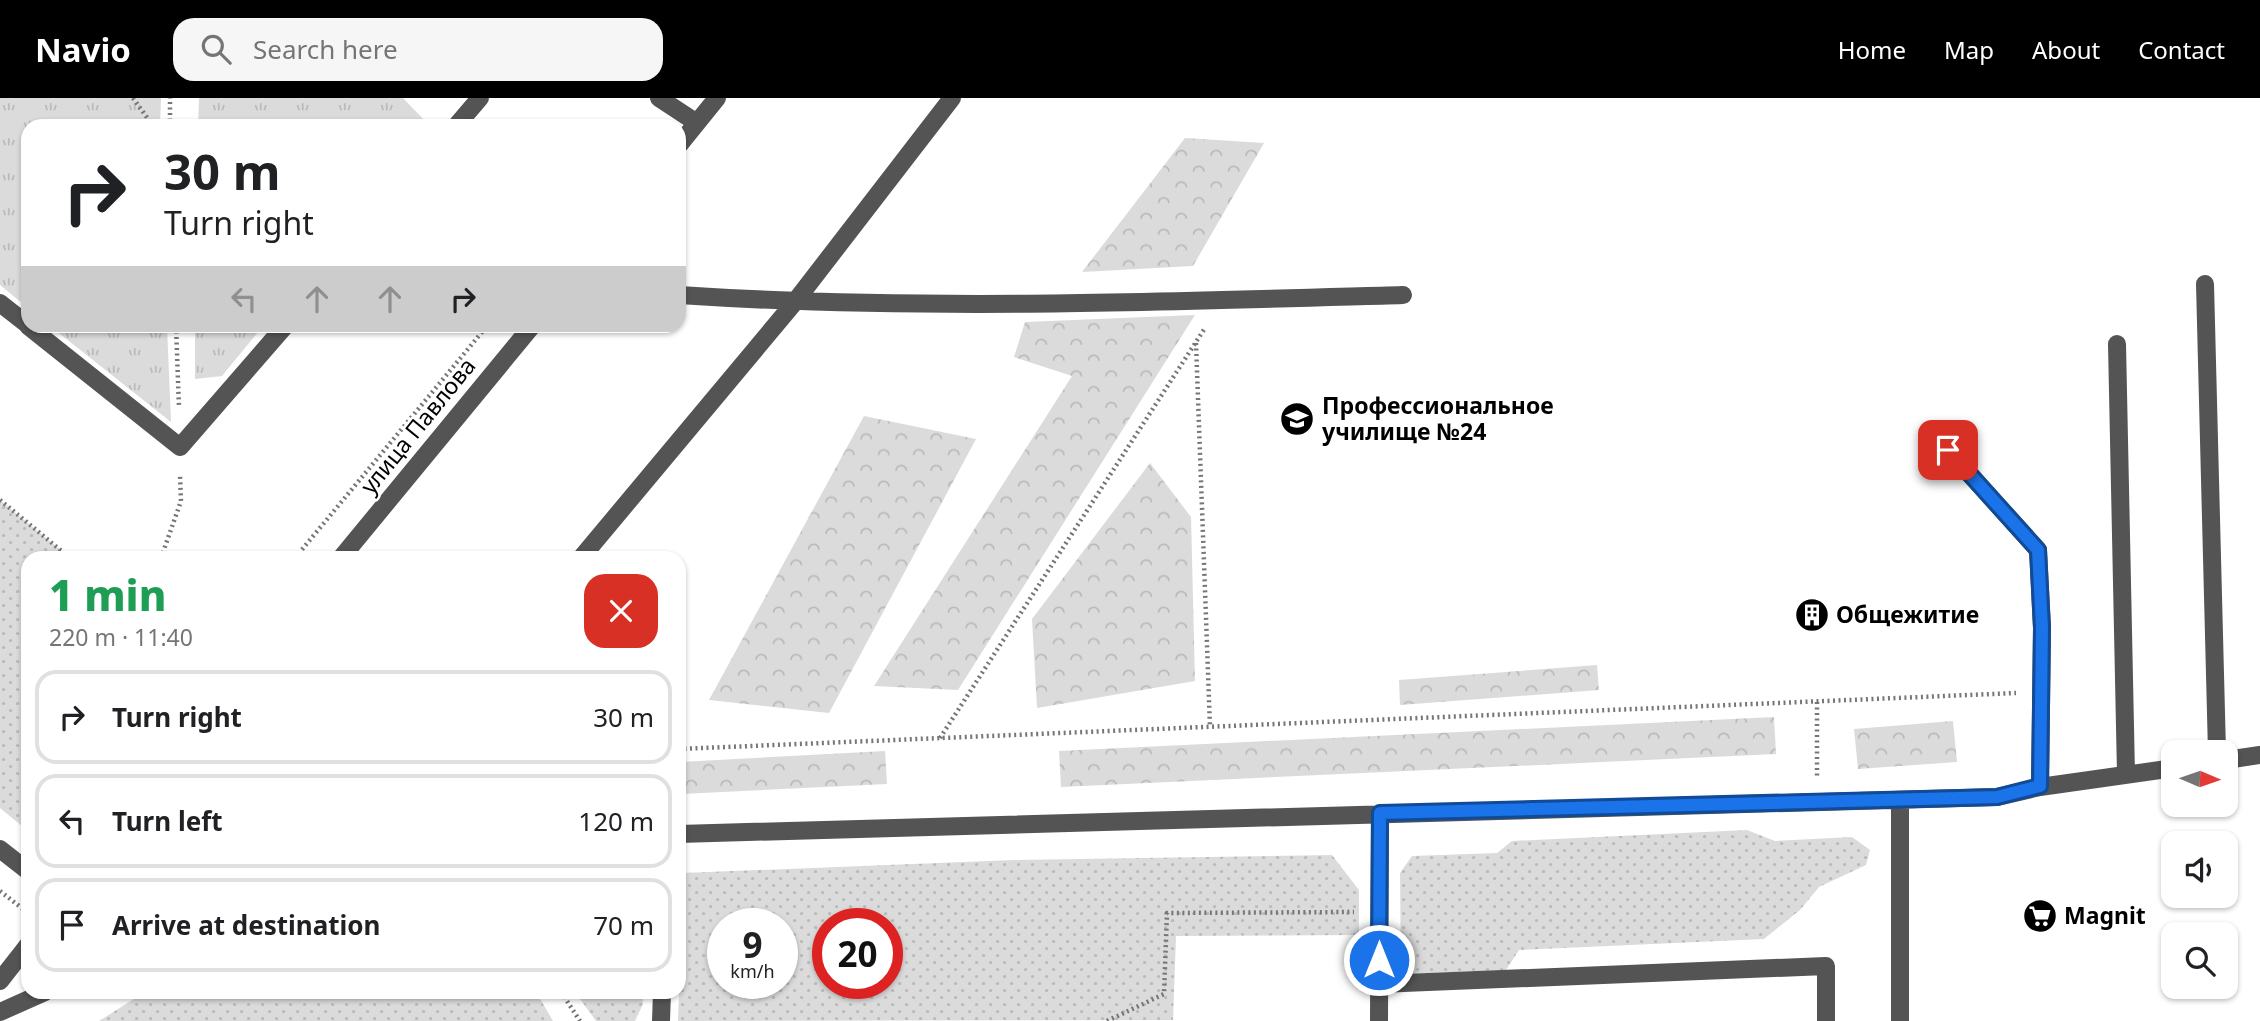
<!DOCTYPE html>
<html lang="en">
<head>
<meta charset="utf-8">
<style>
	:root { --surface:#fff; --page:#f6f6f6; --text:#202124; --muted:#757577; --line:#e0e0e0; --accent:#000 }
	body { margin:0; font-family:"Noto Sans",sans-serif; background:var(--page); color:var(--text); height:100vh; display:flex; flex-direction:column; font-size:26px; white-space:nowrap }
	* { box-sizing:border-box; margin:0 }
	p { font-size:23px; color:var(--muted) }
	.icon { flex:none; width:38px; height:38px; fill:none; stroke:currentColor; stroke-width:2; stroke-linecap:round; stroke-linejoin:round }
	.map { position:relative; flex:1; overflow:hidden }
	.sheet { position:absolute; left:21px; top:453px; width:665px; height:448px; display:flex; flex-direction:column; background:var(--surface); border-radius:21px; box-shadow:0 2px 5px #0004 }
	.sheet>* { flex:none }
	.banner { position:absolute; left:21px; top:21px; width:665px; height:214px; border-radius:21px; box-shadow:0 2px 5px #0004; background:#fff; color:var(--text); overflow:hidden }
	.needle { width:46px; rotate:92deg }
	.buttons { position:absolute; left:2161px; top:642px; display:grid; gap:14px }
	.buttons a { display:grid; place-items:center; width:77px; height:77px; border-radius:14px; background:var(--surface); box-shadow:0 2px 5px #0004; font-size:35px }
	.speed { position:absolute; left:707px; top:810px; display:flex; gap:14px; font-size:35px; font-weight:700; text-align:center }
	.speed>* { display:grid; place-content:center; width:91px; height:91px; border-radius:50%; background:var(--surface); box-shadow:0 2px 5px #0004; line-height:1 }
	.speed small { font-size:18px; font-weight:400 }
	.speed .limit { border:10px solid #d22; background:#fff; color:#111 }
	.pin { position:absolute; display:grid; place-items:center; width:60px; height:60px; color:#fff; margin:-30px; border-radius:14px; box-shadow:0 4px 10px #0006 }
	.me { position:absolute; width:77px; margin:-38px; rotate:0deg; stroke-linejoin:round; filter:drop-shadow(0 0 5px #0008) }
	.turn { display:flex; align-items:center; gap:24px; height:147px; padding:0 28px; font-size:32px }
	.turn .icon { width:91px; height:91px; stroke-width:2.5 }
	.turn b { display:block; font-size:49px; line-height:60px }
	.lanes { display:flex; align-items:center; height:66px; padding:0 28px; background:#0003; justify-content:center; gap:35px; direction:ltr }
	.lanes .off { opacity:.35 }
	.round { display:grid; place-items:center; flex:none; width:74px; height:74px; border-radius:21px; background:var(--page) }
	.summary { display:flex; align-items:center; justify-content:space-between; height:119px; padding:0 28px }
	h1 { font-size:42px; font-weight:800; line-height:52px; color:#1e9e55 }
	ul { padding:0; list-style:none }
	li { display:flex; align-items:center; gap:21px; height:94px; margin:0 14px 10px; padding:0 14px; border:4px solid var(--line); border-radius:21px }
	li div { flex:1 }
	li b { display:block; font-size:26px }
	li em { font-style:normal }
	header { display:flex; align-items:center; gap:42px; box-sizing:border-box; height:98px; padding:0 35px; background:var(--accent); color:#fff }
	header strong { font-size:33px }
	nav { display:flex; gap:38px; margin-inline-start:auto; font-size:24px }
	.search { width:490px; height:63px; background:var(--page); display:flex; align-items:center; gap:18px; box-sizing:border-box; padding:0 24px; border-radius:21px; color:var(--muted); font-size:26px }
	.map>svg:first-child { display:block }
	.grass { fill:url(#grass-tufts) }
	.forest { fill:url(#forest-crowns) }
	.park { fill:url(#park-dots); fill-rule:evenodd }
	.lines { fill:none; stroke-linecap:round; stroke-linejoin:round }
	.path { stroke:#767676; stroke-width:4.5; stroke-dasharray:2 3.5; stroke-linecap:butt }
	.minor { stroke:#545454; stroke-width:18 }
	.route-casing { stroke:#114b97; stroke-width:18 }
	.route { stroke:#1a73e8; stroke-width:12 }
	.labels { text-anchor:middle; stroke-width:5; stroke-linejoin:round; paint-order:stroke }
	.poi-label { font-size:23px; font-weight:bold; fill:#000; stroke:#fff; text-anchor:start }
	.street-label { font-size:23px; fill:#000; stroke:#fff }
</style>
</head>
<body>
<header>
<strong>Navio</strong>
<div class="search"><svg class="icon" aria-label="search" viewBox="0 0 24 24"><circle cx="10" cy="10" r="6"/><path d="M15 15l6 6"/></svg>Search here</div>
<nav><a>Home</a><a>Map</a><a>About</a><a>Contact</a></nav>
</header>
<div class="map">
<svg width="2260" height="923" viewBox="0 0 2260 923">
	<defs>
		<pattern id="grass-tufts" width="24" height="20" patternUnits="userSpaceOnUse" patternTransform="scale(1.75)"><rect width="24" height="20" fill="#dbdbdb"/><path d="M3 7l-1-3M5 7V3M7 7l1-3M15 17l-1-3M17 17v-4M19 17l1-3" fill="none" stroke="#bababa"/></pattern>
		<pattern id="forest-crowns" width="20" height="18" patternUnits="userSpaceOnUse" patternTransform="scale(1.75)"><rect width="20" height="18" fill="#dbdbdb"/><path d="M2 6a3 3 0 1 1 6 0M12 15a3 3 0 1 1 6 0" fill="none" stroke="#bababa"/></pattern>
		<pattern id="park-dots" width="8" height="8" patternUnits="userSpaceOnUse" patternTransform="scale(1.75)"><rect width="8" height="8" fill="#dbdbdb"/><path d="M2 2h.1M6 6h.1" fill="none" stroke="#bababa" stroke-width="1.8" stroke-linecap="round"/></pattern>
	</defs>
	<rect width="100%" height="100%" fill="#fff"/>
	<path class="grass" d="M 0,0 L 161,0 L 160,28 L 28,28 L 28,210 L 0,187 Z
		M 199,0 L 403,0 L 428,26 L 198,28 Z
		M 50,228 L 167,228 L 171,324 Z
		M 195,228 L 263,228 L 222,278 L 195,281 Z"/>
	<path class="forest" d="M 1185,40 L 1264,45 L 1193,168 L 1082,174 Z
		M 1195,217 L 958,592 L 874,588 L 1072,278 L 1014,259 L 1025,224 Z
		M 864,318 L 976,341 L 829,615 L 709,602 Z
		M 1150,365 L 1191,419 L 1195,583 L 1037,610 L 1032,521 Z
		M 1597,567 L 1599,592 L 1400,607 L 1399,582 Z
		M 1774,619 L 1776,656 L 1061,689 L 1059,653 Z
		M 1953,623 L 1957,664 L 1858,671 L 1854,631 Z
		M 885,653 L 887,686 L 681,696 L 680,664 Z"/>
	<path class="park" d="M 0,402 L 70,460 L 28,460 L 28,733 L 0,710 Z
		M 1747,732 L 1775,743 L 1852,739 L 1870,752 L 1866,767 L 1819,789 L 1800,812 L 1764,841 L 1519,852 L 1506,872 L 1401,876 L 1400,775 L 1412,758 L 1497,755 L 1512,743 Z
		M 1332,757 L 1359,792 L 1359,837 L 1176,838 L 1173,922 L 678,923 L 683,775 L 1014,762 ZM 723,826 L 782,826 L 782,886 L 723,886 ZM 828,826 L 887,826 L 887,886 L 828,886 Z
		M 145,894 L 536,894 L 553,923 L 99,923 Z
		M 575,894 L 642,894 L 643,906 L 635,923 L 596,923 Z"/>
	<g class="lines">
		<path class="path" d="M 133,0 L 153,28
			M 170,28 L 170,0
			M 176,228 L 179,309
			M 1196,245 L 1210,629
			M 0,402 L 70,460
			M 161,460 L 181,403 L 180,377
			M 295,460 L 487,228
			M 1817,604 L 1817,679
			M 940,640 L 1205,230
			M 679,651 L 2016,595
			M 0,793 L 28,815
			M 561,894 L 580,923
			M 1107,923 L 1164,896 L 1167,815 L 1354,814"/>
		<path class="minor" d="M 659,0 L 697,25
			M 456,28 L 480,0
			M 679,47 L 717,0
			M 2205,186 L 2217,654
			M 679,197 C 919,213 1162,204 1403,197
			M 0,205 L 28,227
			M 28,228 L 180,349 L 285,228
			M 2117,246 L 2126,676
			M 1948,352 L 2038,452 L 2042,530 L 2040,689
			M 341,460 L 532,228
			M 581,460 L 794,205 L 952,0
			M 2226,662 L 2260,657
			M 679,736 L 1997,699 L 2040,689 L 2174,670
			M 0,751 L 28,773
			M 0,883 L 28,847
			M 1379,886 L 1826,868 L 1826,923
			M 0,914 L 45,894
			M 661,923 L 662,894
			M 1379,923 L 1380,715
			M 1900,923 L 1900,702"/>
	</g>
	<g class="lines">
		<g class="route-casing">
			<path id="route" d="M 1379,862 L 1380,715 L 1997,699 L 2040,688 L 2042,530 L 2038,452 L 1948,352"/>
		</g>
		<use href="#route" class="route"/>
	</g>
	<defs>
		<g id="university-disc" transform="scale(1.75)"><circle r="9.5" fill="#000" stroke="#fff"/><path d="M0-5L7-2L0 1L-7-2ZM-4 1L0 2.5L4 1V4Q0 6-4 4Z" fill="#fff"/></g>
		<g id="building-disc" transform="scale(1.75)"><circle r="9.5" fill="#000" stroke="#fff"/><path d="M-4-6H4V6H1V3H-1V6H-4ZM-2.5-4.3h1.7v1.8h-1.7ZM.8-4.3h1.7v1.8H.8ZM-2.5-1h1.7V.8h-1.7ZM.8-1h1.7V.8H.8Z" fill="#fff"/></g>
		<g id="supermarket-disc" transform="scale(1.75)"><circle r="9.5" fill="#000" stroke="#fff"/><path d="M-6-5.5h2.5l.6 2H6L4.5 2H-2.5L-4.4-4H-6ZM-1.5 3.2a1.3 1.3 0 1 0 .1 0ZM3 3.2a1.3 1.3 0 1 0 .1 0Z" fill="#fff"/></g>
	</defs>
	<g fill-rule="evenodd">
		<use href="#university-disc" x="1297" y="321"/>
		<use href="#building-disc" x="1812" y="517"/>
		<use href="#supermarket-disc" x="2040" y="818"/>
	</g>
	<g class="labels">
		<g class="poi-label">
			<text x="1322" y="316">Профессиональное<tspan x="1322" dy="26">училище №24</tspan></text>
			<text x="1836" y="525">Общежитие</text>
			<text x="2064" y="826">Magnit</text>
		</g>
		<g class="street-label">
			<text transform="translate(418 328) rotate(-51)" y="8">улица Павлова</text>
		</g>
	</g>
</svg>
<div class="buttons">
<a><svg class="needle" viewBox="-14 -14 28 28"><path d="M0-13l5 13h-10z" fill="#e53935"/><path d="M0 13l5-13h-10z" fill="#757577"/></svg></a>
<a><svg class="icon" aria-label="sound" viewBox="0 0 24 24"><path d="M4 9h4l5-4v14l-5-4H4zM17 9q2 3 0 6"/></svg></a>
<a><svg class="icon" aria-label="search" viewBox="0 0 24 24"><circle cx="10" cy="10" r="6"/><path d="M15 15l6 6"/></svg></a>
</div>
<div class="speed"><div>9<small>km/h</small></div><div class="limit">20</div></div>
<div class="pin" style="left:1948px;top:352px;background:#d93025"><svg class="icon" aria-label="arrive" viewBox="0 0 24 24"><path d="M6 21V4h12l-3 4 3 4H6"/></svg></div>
<svg class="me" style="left:1379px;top:862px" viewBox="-20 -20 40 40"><circle r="17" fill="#1a73e8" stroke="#fff" stroke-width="3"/><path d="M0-11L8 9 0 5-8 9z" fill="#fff"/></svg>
<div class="banner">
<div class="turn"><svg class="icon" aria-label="right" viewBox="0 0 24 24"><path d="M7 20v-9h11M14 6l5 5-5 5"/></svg><div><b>30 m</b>Turn right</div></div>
<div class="lanes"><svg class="icon off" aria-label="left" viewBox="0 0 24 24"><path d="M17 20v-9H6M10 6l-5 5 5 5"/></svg><svg class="icon off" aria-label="ahead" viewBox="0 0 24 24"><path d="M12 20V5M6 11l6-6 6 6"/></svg><svg class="icon off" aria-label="ahead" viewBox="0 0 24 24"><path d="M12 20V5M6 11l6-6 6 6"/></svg><svg class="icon" aria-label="right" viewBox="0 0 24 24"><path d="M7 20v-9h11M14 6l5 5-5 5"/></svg></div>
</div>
<section class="sheet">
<div class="summary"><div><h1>1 min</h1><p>220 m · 11:40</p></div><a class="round" style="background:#d93025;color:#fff"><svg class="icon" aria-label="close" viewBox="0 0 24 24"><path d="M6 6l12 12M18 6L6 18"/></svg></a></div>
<ul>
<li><svg class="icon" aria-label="right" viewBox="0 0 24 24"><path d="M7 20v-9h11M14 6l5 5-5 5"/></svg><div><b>Turn right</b></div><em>30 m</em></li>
<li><svg class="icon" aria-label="left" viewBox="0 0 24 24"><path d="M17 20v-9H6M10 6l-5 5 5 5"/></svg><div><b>Turn left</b></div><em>120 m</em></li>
<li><svg class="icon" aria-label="arrive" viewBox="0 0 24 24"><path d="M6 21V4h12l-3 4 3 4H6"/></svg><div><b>Arrive at destination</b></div><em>70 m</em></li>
</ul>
</section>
</div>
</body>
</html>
